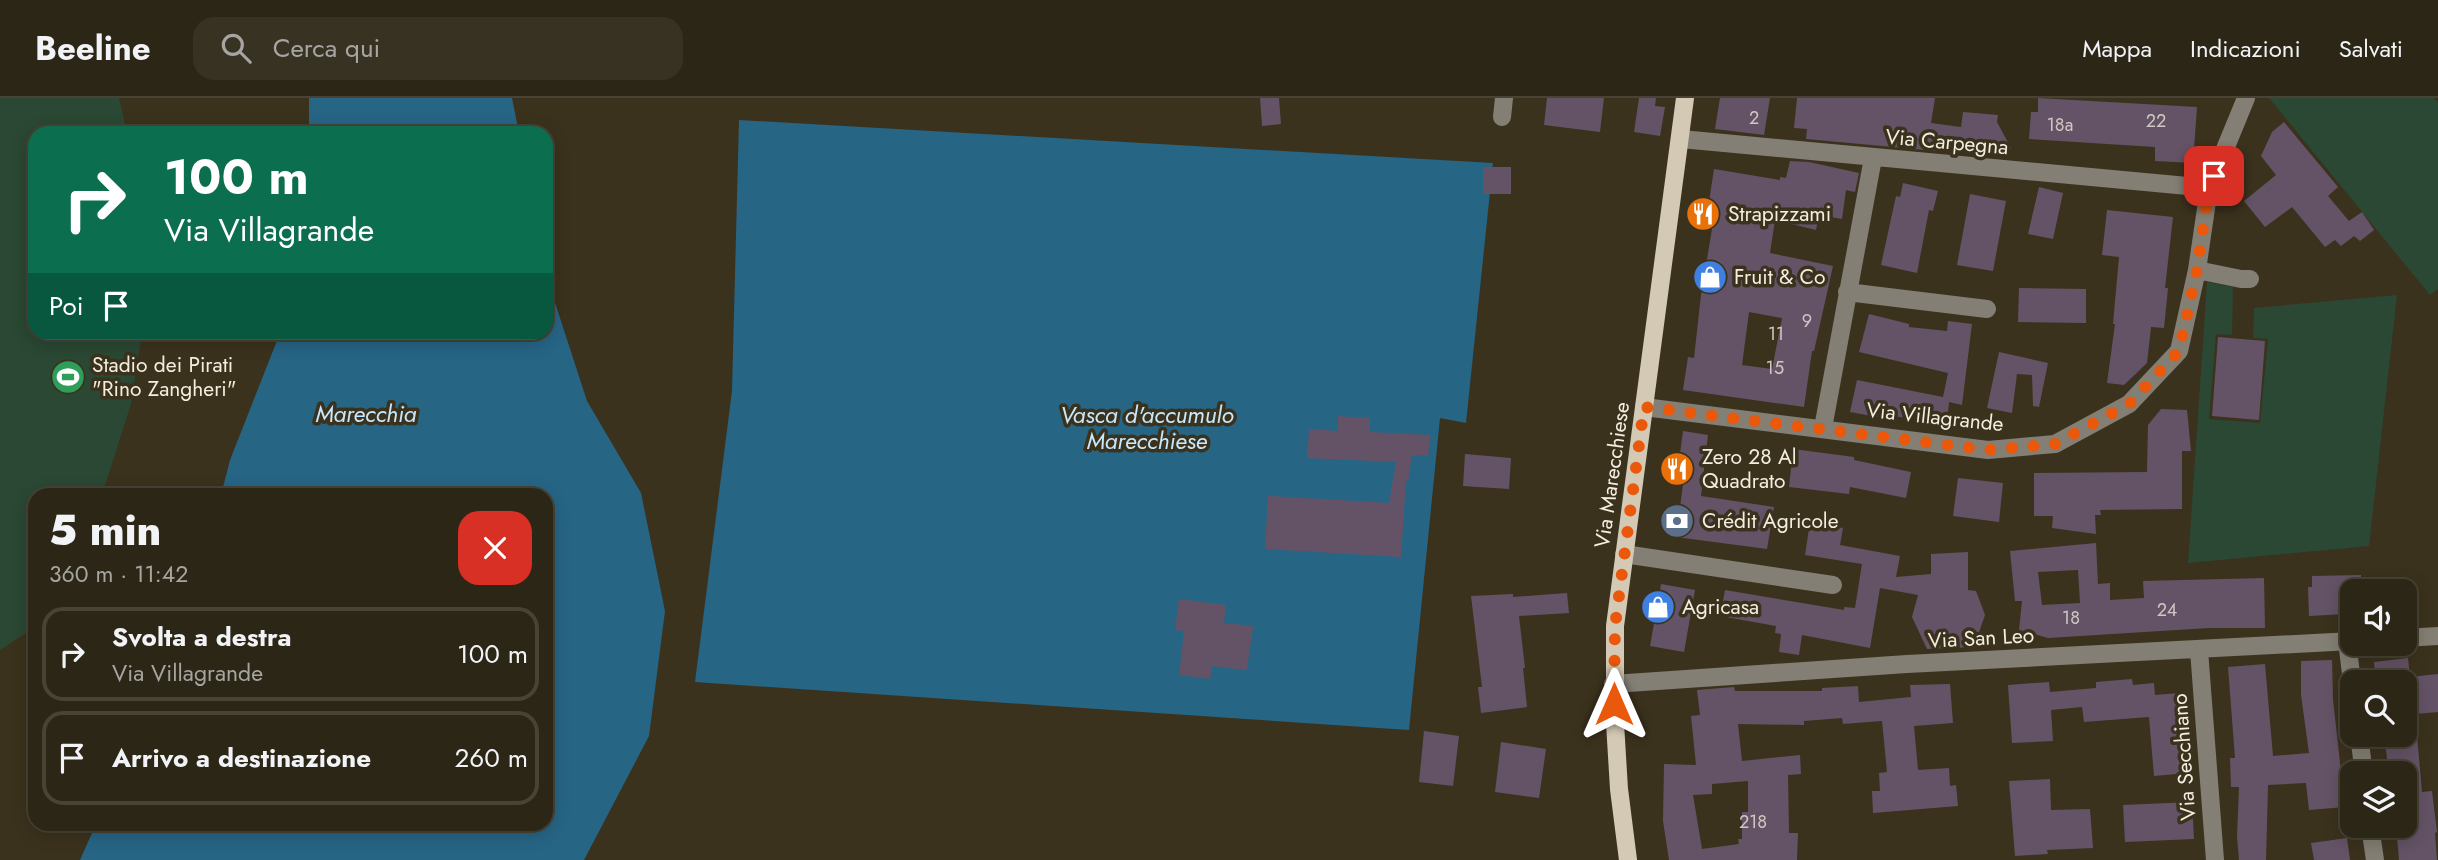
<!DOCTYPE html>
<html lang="it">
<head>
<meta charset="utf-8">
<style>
	:root { --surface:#2c2616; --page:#383223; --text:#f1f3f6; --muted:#a6a5a1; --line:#484335 }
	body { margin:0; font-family:Jost,sans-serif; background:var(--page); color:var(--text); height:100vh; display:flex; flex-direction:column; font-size:26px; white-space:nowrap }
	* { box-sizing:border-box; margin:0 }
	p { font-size:23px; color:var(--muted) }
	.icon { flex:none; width:38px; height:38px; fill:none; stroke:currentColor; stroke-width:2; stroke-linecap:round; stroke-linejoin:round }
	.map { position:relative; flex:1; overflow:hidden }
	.drawer { position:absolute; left:28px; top:390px; width:525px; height:343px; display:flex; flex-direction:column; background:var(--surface); border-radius:21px; box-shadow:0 4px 18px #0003,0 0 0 2px var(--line) }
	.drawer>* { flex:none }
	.hud { position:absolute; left:28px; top:28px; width:525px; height:214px; border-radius:21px; box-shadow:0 4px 18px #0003,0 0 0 2px var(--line); background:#0b6e4f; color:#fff; overflow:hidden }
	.fabs { position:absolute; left:2340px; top:481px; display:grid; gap:14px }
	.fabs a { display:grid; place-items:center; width:77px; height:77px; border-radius:14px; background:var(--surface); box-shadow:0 4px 18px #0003,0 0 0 2px var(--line); font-size:35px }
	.pin { position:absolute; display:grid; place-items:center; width:60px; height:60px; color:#fff; margin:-30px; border-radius:14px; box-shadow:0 4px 10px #0006 }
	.me { position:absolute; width:77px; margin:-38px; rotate:0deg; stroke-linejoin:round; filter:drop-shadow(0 0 5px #0008) }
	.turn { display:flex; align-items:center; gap:24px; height:147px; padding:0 21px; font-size:32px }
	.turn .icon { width:91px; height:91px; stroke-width:2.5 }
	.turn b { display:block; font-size:49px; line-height:60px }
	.then { display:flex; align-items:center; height:66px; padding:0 21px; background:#0003; gap:14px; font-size:26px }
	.round { display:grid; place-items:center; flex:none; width:74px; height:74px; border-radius:21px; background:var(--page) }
	.overview { display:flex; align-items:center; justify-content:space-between; height:119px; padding:0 21px }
	h1 { font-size:42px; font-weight:800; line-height:52px }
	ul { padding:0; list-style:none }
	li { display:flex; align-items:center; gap:21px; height:94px; margin:0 14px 10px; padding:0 7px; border:4px solid var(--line); border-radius:21px }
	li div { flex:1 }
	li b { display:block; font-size:26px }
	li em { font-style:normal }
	header { display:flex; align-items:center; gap:42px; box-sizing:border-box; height:98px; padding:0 35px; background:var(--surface); border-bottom:2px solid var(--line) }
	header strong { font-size:33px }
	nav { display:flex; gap:38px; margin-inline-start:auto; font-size:24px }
	.search { width:490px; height:63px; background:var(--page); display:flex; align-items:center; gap:18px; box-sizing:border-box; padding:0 24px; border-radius:21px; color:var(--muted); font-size:26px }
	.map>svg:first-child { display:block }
	.green { fill:#2a4834 }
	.water { fill:#276585 }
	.building { fill:#645366; fill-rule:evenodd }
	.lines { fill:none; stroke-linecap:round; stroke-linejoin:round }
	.minor { stroke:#837f74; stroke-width:18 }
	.major { stroke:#d3c9b4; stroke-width:18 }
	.route { stroke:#ea580c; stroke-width:12; stroke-dasharray:0 21.6 }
	.labels { text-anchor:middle; stroke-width:7; stroke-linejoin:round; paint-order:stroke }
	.number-label { font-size:18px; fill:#d0c7c2 }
	.street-label { font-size:21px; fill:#f4eee1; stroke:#3b321d }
	.poi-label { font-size:21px; fill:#f4eee1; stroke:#3b321d; text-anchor:start }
	.water-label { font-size:23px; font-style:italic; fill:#c7e8fd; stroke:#3b321d }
</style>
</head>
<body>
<header>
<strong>Beeline</strong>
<div class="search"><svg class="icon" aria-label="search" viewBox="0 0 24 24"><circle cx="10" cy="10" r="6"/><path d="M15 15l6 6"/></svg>Cerca qui</div>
<nav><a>Mappa</a><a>Indicazioni</a><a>Salvati</a></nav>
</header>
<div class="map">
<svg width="2438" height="762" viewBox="0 0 2438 762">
	<rect width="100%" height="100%" fill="#3b321d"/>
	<path class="green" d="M 0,0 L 119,0 L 127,35 L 35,35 L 35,234 L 142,235 L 131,306 L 102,397 L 35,397 L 35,529 L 0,552 Z
		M 2269,0 L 2434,0 L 2438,5 L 2438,191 L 2430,197 Z
		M 2207,184 L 2233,189 L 2232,237 L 2216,236 L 2209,321 L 2260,325 L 2268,241 L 2253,240 L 2254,210 L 2397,197 L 2369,448 L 2188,465 Z"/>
	<path class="water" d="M 309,0 L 512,0 L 519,35 L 309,35 Z
		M 739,22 L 1493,65 L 1466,325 L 1440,320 L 1409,632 L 695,584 L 732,293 Z
		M 546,177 L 587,303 L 641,395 L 665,513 L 649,638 L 584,762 L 80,762 L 96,726 L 546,726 L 546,397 L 221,397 L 230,362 L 280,235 L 546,234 Z"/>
	<path class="building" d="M 1260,0 L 1279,0 L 1281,26 L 1262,28 Z
		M 1547,0 L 1604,0 L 1600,34 L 1544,27 Z
		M 1639,0 L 1656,0 L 1655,8 L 1665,9 L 1660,38 L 1634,34 Z
		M 1720,0 L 1770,0 L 1764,37 L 1715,31 Z
		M 1797,0 L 1935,0 L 1931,25 L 1961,29 L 1963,14 L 1998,17 L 1997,24 L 2011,50 L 2009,55 L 2002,58 L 1947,50 L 1947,54 L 1806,41 L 1807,31 L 1794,30 Z
		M 2038,0 L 2197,9 L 2193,65 L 2155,63 L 2155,49 L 2029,41 L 2031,14 L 2038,14 Z
		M 2284,24 L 2338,89 L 2328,98 L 2349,123 L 2362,114 L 2374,132 L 2360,143 L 2354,138 L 2341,148 L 2335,142 L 2325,149 L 2292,109 L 2265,129 L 2244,103 L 2276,77 L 2261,58 L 2272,34 Z
		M 1790,63 L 1809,64 L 1859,75 L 1855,94 L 1846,92 L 1842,121 L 1819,117 L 1816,132 L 1775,122 L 1770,155 L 1833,168 L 1814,253 L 1812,253 L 1804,309 L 1683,292 L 1688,259 L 1694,260 L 1701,197 L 1712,131 L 1705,130 L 1714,71 L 1780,82 L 1780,79 L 1786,80 ZM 1749,214 L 1782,220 L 1772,271 L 1742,267 Z
		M 1483,69 L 1511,69 L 1511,96 L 1483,96 Z
		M 1903,85 L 1938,93 L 1933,113 L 1929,112 L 1917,175 L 1881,167 L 1896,98 L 1900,99 Z
		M 2039,89 L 2063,95 L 2053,141 L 2028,136 Z
		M 1970,96 L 2006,103 L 1993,173 L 1957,167 Z
		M 2107,112 L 2173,119 L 2165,190 L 2168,190 L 2164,230 L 2151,229 L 2147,265 L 2124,287 L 2107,285 L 2115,226 L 2113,226 L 2119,159 L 2102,157 Z
		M 2019,190 L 2086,191 L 2086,225 L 2018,224 Z
		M 1869,216 L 1909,226 L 1909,229 L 1947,233 L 1948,223 L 1972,226 L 1962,307 L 1949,304 L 1947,325 L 1884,317 L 1883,320 L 1850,314 L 1857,282 L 1943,299 L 1948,275 L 1859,254 Z
		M 2218,239 L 2265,243 L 2259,322 L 2212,318 Z
		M 1999,254 L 2048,265 L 2039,309 L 2033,308 L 2032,277 L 2017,276 L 2012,315 L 1987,310 Z
		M 2161,311 L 2187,312 L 2191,353 L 2182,353 L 2182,411 L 2100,412 L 2101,417 L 2095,417 L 2096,436 L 2052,430 L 2053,418 L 2034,418 L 2034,375 L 2147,374 L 2148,327 Z
		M 1338,318 L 1370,320 L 1370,334 L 1431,337 L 1428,358 L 1412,357 L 1408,383 L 1406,383 L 1401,459 L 1265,451 L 1268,398 L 1389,405 L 1396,364 L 1307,360 L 1309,331 L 1338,333 Z
		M 1683,333 L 1708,337 L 1701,398 L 1774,409 L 1767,451 L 1676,439 L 1684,379 L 1677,378 Z
		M 1793,351 L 1854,359 L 1854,362 L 1911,374 L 1906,400 L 1850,389 L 1849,396 L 1789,389 Z
		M 1465,356 L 1511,360 L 1509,391 L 1463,388 Z
		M 1958,380 L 2003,385 L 1999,424 L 1953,418 Z
		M 1810,424 L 1843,430 L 1840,447 L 1900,458 L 1896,479 L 1931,476 L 1931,456 L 1968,454 L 1968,492 L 1976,493 L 1985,517 L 1974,549 L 1927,551 L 1912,519 L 1918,497 L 1880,490 L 1870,550 L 1802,537 L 1799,557 L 1779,554 L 1781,536 L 1775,535 L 1776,528 L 1720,518 L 1725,492 L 1844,512 L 1844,509 L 1855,510 L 1862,466 L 1805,457 Z
		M 2096,445 L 2098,486 L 2110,485 L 2110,502 L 2144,500 L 2143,483 L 2264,480 L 2265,530 L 2209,530 L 2048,540 L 2019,532 L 2022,503 L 2015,503 L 2010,453 ZM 2078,472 L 2080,505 L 2042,507 L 2038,474 Z
		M 2361,477 L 2361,494 L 2352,494 L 2350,496 L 2350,506 L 2344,506 L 2345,516 L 2309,518 L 2308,489 L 2312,489 L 2312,478 Z
		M 1661,486 L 1695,492 L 1684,554 L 1650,548 Z
		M 1567,495 L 1569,515 L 1519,518 L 1525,570 L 1523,570 L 1527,609 L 1481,615 L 1478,589 L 1482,589 L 1471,498 L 1513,496 L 1513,499 Z
		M 1179,501 L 1226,507 L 1224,525 L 1253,528 L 1247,572 L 1212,568 L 1210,581 L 1179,577 L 1184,533 L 1175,532 Z
		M 2408,560 L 2410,579 L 2438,576 L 2438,614 L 2404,617 L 2404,584 L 2376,584 L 2374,564 Z
		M 2332,562 L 2333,602 L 2345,709 L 2309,712 L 2306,685 L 2268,687 L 2266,762 L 2239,762 L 2237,739 L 2239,689 L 2231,689 L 2230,660 L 2235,660 L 2228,569 L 2265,566 L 2273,658 L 2309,655 L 2301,597 L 2301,563 Z
		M 2132,581 L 2133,587 L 2154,585 L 2155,597 L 2180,595 L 2187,675 L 2154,678 L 2149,619 L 2084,624 L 2082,609 L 2051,612 L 2053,643 L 2012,645 L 2008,587 L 2049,584 L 2050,594 L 2096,590 L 2096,584 Z
		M 1950,586 L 1953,625 L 1914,628 L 1918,672 L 1949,670 L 1950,688 L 1956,687 L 1958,708 L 1873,715 L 1872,693 L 1880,693 L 1879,675 L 1887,674 L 1882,623 L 1843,626 L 1842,620 L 1804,623 L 1804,627 L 1738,626 L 1742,663 L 1800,657 L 1801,676 L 1788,677 L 1789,735 L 1798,735 L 1797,762 L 1669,762 L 1663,723 L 1664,666 L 1696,667 L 1691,618 L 1700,617 L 1697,592 L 1734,589 L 1735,593 L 1822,593 L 1822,590 L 1858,588 L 1859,604 L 1911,599 L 1910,587 ZM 1748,683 L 1748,714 L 1742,714 L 1742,741 L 1738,741 L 1739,746 L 1702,751 L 1693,697 L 1712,696 L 1712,686 Z
		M 1424,633 L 1459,638 L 1453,688 L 1419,684 Z
		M 2384,637 L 2417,637 L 2422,694 L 2432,693 L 2437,734 L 2435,735 L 2437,762 L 2399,762 L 2396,728 L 2404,728 L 2404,676 L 2389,676 Z
		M 1501,644 L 1546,651 L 1539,700 L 1495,694 Z
		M 2050,681 L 2051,712 L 2090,711 L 2093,750 L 2047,752 L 2048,756 L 2015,758 L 2009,683 Z
		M 2192,704 L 2194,741 L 2125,744 L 2123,707 Z
		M 2347,740 L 2350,762 L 2314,762 L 2311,745 Z"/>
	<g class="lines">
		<path class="minor" d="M 1502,19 L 1504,0
			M 1681,41 L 2209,90
			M 2197,172 L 2241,181 L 2250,181
			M 1847,194 L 1987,211
			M 1644,309 L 1988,352 L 2055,346 L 2129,306 L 2179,253 L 2197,172 L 2209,90 L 2246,0
			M 1823,330 L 1873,60
			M 1624,456 L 1833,487
			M 2404,540 L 2438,538
			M 2347,543 L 2352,584
			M 2199,552 L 2215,762
			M 1613,586 L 1907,566 L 2352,543
			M 2359,637 L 2364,676
			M 2370,728 L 2375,762"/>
		<path class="major" d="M 1628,762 L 1619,691 L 1615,625 L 1615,528 L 1685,0"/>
	</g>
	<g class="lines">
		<path class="route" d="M 1614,606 L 1615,528 L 1644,309 L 1988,352 L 2055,346 L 2129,306 L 2179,253 L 2197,172 L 2209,90 L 2214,78"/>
	</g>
	<defs>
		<g id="restaurant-disc" transform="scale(1.75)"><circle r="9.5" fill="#e8710a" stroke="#3b321d"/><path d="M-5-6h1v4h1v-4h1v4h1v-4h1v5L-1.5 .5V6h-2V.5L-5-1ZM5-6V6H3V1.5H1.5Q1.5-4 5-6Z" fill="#fff"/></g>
		<g id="shop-disc" transform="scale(1.75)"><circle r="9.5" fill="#3f7fe0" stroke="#3b321d"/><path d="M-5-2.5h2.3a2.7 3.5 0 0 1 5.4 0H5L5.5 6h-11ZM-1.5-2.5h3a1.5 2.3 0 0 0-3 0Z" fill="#fff"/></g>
		<g id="stadium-disc" transform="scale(1.75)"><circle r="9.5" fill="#2e9e5b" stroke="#3b321d"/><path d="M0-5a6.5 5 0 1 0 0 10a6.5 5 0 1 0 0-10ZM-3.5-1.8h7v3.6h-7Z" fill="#fff"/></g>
		<g id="bank-disc" transform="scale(1.75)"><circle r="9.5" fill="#5c6f8a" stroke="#3b321d"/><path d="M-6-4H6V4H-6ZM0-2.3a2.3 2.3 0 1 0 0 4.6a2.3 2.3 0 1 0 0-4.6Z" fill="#fff"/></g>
	</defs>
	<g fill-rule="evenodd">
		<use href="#restaurant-disc" x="1703" y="116"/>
		<use href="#shop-disc" x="1710" y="179"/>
		<use href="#stadium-disc" x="68" y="279"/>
		<use href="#restaurant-disc" x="1677" y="371"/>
		<use href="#bank-disc" x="1677" y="423"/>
		<use href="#shop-disc" x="1658" y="509"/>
	</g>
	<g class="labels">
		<g class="number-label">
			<text x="1754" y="26">2</text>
			<text x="2156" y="29">22</text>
			<text x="2060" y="33">18a</text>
			<text x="1807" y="229">9</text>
			<text x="1776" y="242">11</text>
			<text x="1775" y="276">15</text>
			<text x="2167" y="518">24</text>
			<text x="2071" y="526">18</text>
			<text x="1753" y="730">218</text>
		</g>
		<g class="street-label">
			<text transform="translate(1947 44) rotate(5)" y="7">Via Carpegna</text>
			<text transform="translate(1935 319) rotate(6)" y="7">Via Villagrande</text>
			<text transform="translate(1612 377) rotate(-82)" y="7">Via Marecchiese</text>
			<text transform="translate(1981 540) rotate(-3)" y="7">Via San Leo</text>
			<text transform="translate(2184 659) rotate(-94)" y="7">Via Secchiano</text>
		</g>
		<g class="poi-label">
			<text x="1728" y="123">Strapizzami</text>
			<text x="1734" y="186">Fruit &amp; Co</text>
			<text x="92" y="274">Stadio dei Pirati<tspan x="92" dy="24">"Rino Zangheri"</tspan></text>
			<text x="1702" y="366">Zero 28 Al<tspan x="1702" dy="24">Quadrato</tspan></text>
			<text x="1702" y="430">Crédit Agricole</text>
			<text x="1682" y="516">Agricasa</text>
		</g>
		<g class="water-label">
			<text x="366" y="324">Marecchia</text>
			<text x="1147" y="325">Vasca d'accumulo<tspan x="1147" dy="26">Marecchiese</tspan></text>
		</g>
	</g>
</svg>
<div class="fabs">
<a><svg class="icon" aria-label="sound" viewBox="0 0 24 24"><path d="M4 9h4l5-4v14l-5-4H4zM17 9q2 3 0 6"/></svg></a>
<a><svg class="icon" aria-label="search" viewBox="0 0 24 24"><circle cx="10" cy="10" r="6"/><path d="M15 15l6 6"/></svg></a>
<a><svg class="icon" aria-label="layers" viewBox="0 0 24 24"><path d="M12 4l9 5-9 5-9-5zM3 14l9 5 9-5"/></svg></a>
</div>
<div class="pin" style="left:2214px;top:78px;background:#d93025"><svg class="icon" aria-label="arrive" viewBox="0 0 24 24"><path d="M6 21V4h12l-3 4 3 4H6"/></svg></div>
<svg class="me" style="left:1614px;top:606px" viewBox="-20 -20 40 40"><path d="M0-17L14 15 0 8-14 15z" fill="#ea580c" stroke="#fff" stroke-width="4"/></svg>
<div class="hud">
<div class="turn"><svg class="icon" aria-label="right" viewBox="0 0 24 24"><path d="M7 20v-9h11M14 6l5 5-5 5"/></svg><div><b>100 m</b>Via Villagrande</div></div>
<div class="then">Poi<svg class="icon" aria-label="arrive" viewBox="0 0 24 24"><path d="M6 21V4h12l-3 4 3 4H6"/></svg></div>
</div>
<section class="drawer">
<div class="overview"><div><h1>5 min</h1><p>360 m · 11:42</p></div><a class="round" style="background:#d93025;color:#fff"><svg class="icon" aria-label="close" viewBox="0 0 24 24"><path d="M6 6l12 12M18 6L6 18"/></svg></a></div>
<ul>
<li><svg class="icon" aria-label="right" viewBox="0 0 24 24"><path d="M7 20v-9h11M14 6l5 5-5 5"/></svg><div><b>Svolta a destra</b><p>Via Villagrande</p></div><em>100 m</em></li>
<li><svg class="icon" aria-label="arrive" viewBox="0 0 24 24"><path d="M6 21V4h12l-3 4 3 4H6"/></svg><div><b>Arrivo a destinazione</b></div><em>260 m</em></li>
</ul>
</section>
</div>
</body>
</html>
